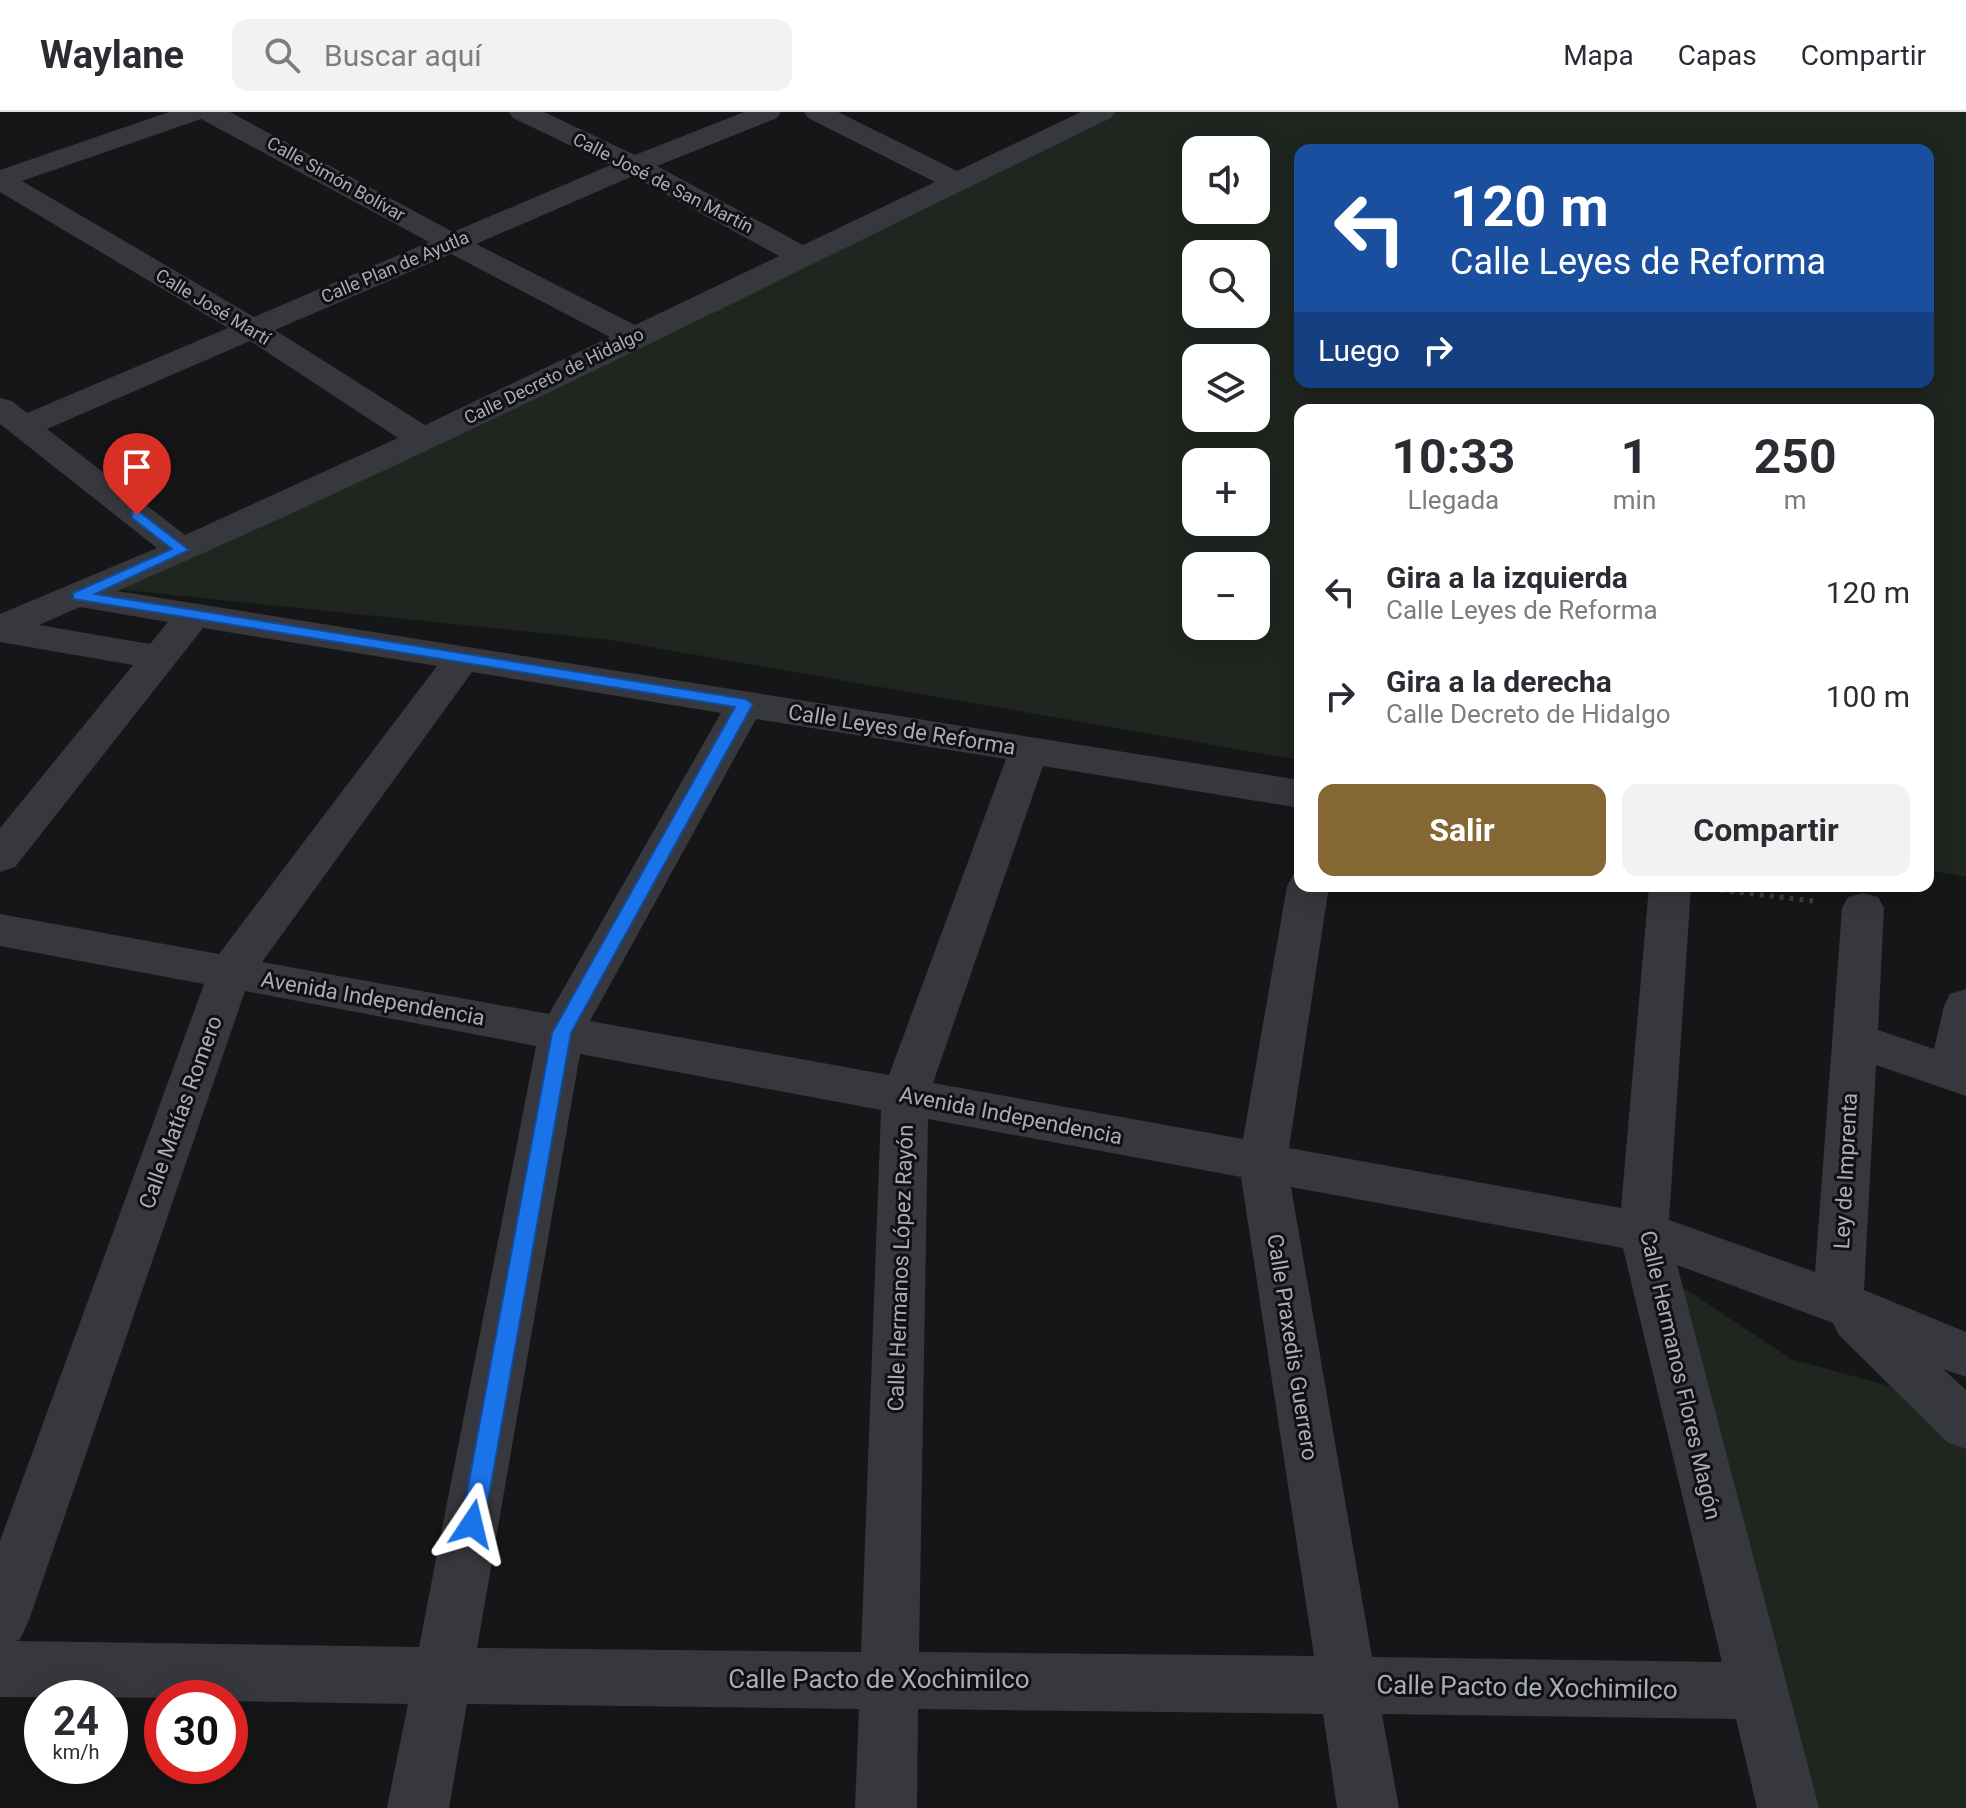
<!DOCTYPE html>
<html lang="es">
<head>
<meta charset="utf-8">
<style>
	:root { --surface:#fff; --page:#f2f2f3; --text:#2b2b33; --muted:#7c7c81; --line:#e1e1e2; --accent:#856733 }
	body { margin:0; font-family:Roboto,sans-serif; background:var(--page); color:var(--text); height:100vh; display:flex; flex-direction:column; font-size:30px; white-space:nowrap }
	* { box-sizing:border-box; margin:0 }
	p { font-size:26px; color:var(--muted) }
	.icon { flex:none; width:44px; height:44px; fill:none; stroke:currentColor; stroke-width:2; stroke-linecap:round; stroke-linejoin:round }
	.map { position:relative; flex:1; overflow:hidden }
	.details { position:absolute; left:1294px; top:292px; width:640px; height:488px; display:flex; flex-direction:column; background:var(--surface); border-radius:16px; box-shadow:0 4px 20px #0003 }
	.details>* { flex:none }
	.guide { position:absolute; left:1294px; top:32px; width:640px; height:244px; border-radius:16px; box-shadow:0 4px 20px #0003; background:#1a4fa0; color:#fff; overflow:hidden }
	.tools { position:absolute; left:1182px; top:24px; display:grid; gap:16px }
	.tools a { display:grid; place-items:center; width:88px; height:88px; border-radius:16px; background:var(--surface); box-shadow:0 4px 20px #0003; font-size:40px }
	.speed { position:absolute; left:24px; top:1568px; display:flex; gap:16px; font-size:40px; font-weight:700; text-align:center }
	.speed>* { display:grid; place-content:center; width:104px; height:104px; border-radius:50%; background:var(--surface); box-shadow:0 4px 20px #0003; line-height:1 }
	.speed small { font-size:20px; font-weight:400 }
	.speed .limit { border:12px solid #d22; background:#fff; color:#111 }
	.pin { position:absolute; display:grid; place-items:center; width:68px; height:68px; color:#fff; margin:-82px -34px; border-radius:50% 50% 50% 0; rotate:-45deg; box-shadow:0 0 8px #0007 }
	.pin .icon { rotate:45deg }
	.me { position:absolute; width:88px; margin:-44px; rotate:10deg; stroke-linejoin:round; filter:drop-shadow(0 0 6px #0008) }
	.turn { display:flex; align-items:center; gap:28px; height:168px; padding:0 24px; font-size:36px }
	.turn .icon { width:104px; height:104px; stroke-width:2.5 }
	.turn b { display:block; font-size:56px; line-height:68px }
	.then { display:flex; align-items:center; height:76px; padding:0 24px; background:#0003; gap:16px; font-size:30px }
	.eta { display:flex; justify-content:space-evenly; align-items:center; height:136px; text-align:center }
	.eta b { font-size:48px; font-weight:700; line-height:56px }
	.button { display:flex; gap:16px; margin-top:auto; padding:16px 24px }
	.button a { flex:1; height:92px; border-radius:16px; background:var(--accent); color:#fff; font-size:32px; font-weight:700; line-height:92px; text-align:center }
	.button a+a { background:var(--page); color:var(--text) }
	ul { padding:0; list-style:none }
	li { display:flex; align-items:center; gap:24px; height:104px; padding:0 24px }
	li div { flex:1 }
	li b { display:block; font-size:30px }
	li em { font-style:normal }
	header { display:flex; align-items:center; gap:48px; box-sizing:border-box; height:112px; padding:0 40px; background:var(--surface); border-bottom:2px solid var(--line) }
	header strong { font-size:38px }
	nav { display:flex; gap:44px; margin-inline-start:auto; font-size:28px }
	.search { width:560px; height:72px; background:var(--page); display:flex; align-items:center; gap:20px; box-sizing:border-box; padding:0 28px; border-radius:16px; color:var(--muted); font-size:30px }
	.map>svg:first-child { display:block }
	.green { fill:#1e261f; fill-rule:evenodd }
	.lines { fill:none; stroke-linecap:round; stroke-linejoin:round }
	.path { stroke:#3d3f44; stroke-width:5; stroke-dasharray:4 6; stroke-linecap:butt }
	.minor { fill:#37383d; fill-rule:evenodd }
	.route { fill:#1a73e8; stroke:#114b97; stroke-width:2 }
	.labels { text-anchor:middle; stroke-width:6; stroke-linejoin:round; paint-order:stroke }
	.far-street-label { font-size:18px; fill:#a8adb8; stroke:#111113 }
	.street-label { font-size:22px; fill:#a8adb8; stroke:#111113 }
	.near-street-label { font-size:26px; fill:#a8adb8; stroke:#111113 }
</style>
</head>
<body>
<header>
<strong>Waylane</strong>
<div class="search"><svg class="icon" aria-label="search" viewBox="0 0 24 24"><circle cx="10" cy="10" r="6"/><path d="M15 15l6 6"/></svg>Buscar aquí</div>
<nav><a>Mapa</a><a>Capas</a><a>Compartir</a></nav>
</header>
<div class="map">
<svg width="1966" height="1696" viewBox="0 0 1966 1696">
	<rect width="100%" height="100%" fill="#161618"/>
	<path class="green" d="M 1111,0 L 1966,0 L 1966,765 L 1928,758 L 1928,298 L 1300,298 L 1300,648 L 610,528 L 114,477 ZM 1196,38 L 1256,38 L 1256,98 L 1196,98 ZM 1300,38 L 1928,38 L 1928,270 L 1300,270 ZM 1196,142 L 1256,142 L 1256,202 L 1196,202 ZM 1196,246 L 1256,246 L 1256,306 L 1196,306 ZM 1196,350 L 1256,350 L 1256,410 L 1196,410 ZM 1196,454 L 1256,454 L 1256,514 L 1196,514 Z
		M 1663,1162 L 1791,1247 L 1966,1295 L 1966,1696 L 1801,1696 Z"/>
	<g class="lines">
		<path class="path" d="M 1720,778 L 1813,789"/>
		<path class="minor" d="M 169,0 L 230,0 L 453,120 L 611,53 L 513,6 L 509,0 L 544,0 L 635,43 L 744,0 L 781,0 L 777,6 L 657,54 L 803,133 L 935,70 L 808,6 L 804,0 L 838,0 L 957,59 L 1081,0 L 1115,0 L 1111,6 C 783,165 454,333 117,479 L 1300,668 L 1300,696 L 1043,654 L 933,971 L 1243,1027 L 1287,774 L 1293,763 L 1300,761 L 1300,774 L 1329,774 L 1289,1036 L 1621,1096 L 1649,774 L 1691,774 L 1669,1108 L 1815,1160 L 1842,796 L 1848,785 L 1863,781 L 1878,785 L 1884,796 L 1878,918 L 1934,937 L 1944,894 L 1950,882 L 1966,877 L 1966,984 L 1876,953 L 1864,1178 L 1966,1220 L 1966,1265 L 1943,1257 L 1966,1278 L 1966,1337 L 1947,1330 L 1839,1223 L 1833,1211 L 1677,1153 L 1819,1696 L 1757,1696 L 1736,1607 L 1382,1602 L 1399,1696 L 1337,1696 L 1323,1602 L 918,1597 L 917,1696 L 855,1696 L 859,1597 L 467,1592 L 449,1696 L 387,1696 L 408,1592 L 230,1589 L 230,1586 L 0,1585 L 0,1429 L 204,872 L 0,834 L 0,802 L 219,842 L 437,554 L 203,516 L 15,755 L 0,760 L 0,716 L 133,553 L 0,530 L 0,502 L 157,436 L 0,312 L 0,286 L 12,289 L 27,301 L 228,216 L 0,80 L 0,58 ZM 201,7 L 429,130 L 254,205 L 22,69 ZM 633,64 L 779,144 L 635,213 L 476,132 ZM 451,142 L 610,225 L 425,313 L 275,218 ZM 250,229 L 398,326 L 185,423 L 47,317 ZM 80,495 L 168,510 L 150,532 L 39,513 ZM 472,560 L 721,601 L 549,902 L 262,850 ZM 756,607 L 1006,647 L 889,963 L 590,909 ZM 245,879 L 536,934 L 419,1535 L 16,1529 L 20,1527 L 29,1508 ZM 580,942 L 881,998 L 861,1540 L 477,1536 ZM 928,1007 L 1241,1065 L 1314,1544 L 919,1540 ZM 1291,1075 L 1623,1136 L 1722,1550 L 1372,1545 Z"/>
	</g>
	<path class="route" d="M 137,398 L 189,438 L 95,482 L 745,587 L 753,592 L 571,921 L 484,1412 L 480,1419 L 472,1423 L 464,1419 L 461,1412 L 552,921 L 735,595 L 73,487 L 73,481 L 172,437 L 132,406 L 132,400 Z"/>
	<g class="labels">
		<g class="far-street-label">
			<text transform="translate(336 67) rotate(29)" y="6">Calle Simón Bolívar</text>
			<text transform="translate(663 71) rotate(27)" y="6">Calle José de San Martín</text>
			<text transform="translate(395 155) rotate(-23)" y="6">Calle Plan de Ayutla</text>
			<text transform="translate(213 195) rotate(31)" y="6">Calle José Martí</text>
			<text transform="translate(554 264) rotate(-26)" y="6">Calle Decreto de Hidalgo</text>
		</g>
		<g class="street-label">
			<text transform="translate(902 617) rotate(9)" y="8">Calle Leyes de Reforma</text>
			<text transform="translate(373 886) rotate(10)" y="8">Avenida Independencia</text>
			<text transform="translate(180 1000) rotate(-70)" y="8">Calle Matías Romero</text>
			<text transform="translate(1011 1003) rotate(11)" y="8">Avenida Independencia</text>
			<text transform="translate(1845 1059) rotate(-87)" y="8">Ley de Imprenta</text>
			<text transform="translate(900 1156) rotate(-88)" y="8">Calle Hermanos López Rayón</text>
			<text transform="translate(1293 1235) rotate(81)" y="8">Calle Praxedis Guerrero</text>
			<text transform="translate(1681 1263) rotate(77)" y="8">Calle Hermanos Flores Magón</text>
		</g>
		<g class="near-street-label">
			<text x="879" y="1576">Calle Pacto de Xochimilco</text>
			<text transform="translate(1527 1575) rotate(1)" y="9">Calle Pacto de Xochimilco</text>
		</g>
	</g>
</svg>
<div class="tools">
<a><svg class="icon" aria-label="sound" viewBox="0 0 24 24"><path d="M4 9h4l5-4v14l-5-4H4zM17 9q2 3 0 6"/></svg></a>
<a><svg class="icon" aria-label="search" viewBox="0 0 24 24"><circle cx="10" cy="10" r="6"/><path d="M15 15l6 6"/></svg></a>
<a><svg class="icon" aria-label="layers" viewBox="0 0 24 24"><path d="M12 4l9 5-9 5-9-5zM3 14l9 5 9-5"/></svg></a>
<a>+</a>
<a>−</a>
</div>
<div class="speed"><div>24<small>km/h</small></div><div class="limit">30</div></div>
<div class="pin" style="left:137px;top:403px;background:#d93025"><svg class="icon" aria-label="arrive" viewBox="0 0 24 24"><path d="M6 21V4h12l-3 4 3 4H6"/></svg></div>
<svg class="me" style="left:472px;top:1412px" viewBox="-20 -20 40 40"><path d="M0-17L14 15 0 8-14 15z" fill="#1a73e8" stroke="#fff" stroke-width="4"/></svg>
<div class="guide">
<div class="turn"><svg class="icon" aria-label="left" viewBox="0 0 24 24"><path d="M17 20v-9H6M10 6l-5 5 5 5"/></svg><div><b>120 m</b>Calle Leyes de Reforma</div></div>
<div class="then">Luego<svg class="icon" aria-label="right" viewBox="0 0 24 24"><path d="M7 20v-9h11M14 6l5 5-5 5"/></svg></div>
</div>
<section class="details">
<div class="eta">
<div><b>10:33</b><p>Llegada</p></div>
<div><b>1</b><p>min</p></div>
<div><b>250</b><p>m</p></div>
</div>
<ul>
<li><svg class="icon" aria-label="left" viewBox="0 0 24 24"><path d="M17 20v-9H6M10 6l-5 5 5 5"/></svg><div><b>Gira a la izquierda</b><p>Calle Leyes de Reforma</p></div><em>120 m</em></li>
<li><svg class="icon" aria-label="right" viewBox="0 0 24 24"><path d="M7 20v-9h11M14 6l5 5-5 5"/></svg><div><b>Gira a la derecha</b><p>Calle Decreto de Hidalgo</p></div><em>100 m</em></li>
</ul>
<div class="button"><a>Salir</a><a>Compartir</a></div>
</section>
</div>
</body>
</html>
